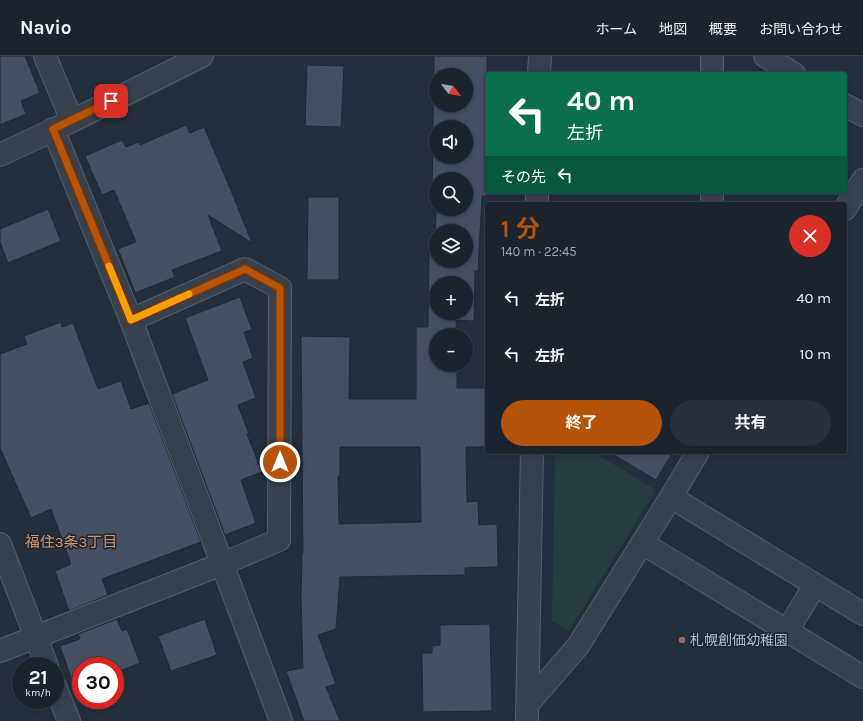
<!DOCTYPE html>
<html lang="ja">
<head>
<meta charset="utf-8">
<style>
	:root { --surface:#1b232e; --page:#282f3a; --text:#f1f3f6; --muted:#a0a4aa; --line:#39404a; --accent:#b45309 }
	body { margin:0; font-family:Karla,"Noto Sans JP",sans-serif; background:var(--page); color:var(--text); height:100vh; display:flex; flex-direction:column; font-size:15px; white-space:nowrap }
	* { box-sizing:border-box; margin:0 }
	p { font-size:13px; color:var(--muted) }
	.icon { flex:none; width:22px; height:22px; fill:none; stroke:currentColor; stroke-width:2; stroke-linecap:round; stroke-linejoin:round }
	.map { position:relative; flex:1; overflow:hidden }
	.sheet { position:absolute; left:485px; top:146px; width:362px; height:252px; display:flex; flex-direction:column; background:var(--surface); border-radius:4px; box-shadow:0 2px 6px #0003,0 0 0 1px var(--line) }
	.sheet>* { flex:none }
	.top-card { position:absolute; left:485px; top:16px; width:362px; height:122px; border-radius:4px; box-shadow:0 2px 6px #0003,0 0 0 1px var(--line); background:#0b6e4f; color:#fff; overflow:hidden }
	.needle { width:26px; rotate:121deg }
	.controls { position:absolute; left:429px; top:12px; display:grid; gap:8px }
	.controls a { display:grid; place-items:center; width:44px; height:44px; border-radius:50%; background:var(--surface); box-shadow:0 2px 6px #0003,0 0 0 1px var(--line); font-size:20px }
	.speed { position:absolute; left:12px; top:601px; display:flex; gap:8px; font-size:20px; font-weight:700; text-align:center }
	.speed>* { display:grid; place-content:center; width:52px; height:52px; border-radius:50%; background:var(--surface); box-shadow:0 2px 6px #0003,0 0 0 1px var(--line); line-height:1 }
	.speed small { font-size:10px; font-weight:400 }
	.speed .limit { border:6px solid #d22; background:#fff; color:#111 }
	.pin { position:absolute; display:grid; place-items:center; width:34px; height:34px; color:#fff; margin:-17px; border-radius:8px; box-shadow:0 2px 6px #0006 }
	.me { position:absolute; width:44px; margin:-22px; rotate:0deg; stroke-linejoin:round; filter:drop-shadow(0 0 3px #0008) }
	.turn { display:flex; align-items:center; gap:14px; height:84px; padding:0 16px; font-size:18px }
	.turn .icon { width:52px; height:52px; stroke-width:2.5 }
	.turn b { display:block; font-size:28px; line-height:34px }
	.then { display:flex; align-items:center; height:38px; padding:0 16px; background:#0003; gap:8px; font-size:15px }
	.round { display:grid; place-items:center; flex:none; width:42px; height:42px; border-radius:21px; background:var(--page) }
	.summary { display:flex; align-items:center; justify-content:space-between; height:68px; padding:0 16px }
	h1 { font-size:24px; font-weight:700; line-height:30px; color:var(--accent) }
	.button { display:flex; gap:8px; margin-top:auto; padding:8px 16px }
	.button a { flex:1; height:46px; border-radius:24px; background:var(--accent); color:#fff; font-size:16px; font-weight:700; line-height:46px; text-align:center }
	.button a+a { background:var(--page); color:var(--text) }
	ul { padding:0; list-style:none }
	li { display:flex; align-items:center; gap:12px; height:56px; padding:0 16px }
	li div { flex:1 }
	li b { display:block; font-size:15px }
	li em { font-style:normal }
	header { display:flex; align-items:center; gap:24px; box-sizing:border-box; height:56px; padding:0 20px; background:var(--surface); border-bottom:1px solid var(--line) }
	header strong { font-size:19px }
	nav { display:flex; gap:22px; margin-inline-start:auto; font-size:14px }
	.map>svg:first-child { display:block }
	.green { fill:#263c3f }
	.building { fill:#455162; stroke:#1f2835; fill-rule:evenodd }
	.lines { fill:none; stroke-linecap:round; stroke-linejoin:round }
	.street-casing { stroke:#565f6c; stroke-width:24 }
	.street { stroke:#38414e; stroke-width:22 }
	.route-casing { stroke:#753606; stroke-width:10 }
	.route { stroke:#b45309; stroke-width:7 }
	.slow { stroke:#f59e0b; stroke-width:7 }
	.education-dot { fill:#8d6e63; stroke:#1d2633; stroke-width:1.5 }
	.labels { text-anchor:middle; stroke-width:3; stroke-linejoin:round; paint-order:stroke }
	.poi-label { font-size:14px; fill:#b4bcc9; stroke:#1d2633; text-anchor:start }
	.neighbourhood-label { font-size:15px; fill:#d59563; stroke:#1d2633 }
</style>
</head>
<body>
<header>
<strong>Navio</strong>
<nav><a>ホーム</a><a>地図</a><a>概要</a><a>お問い合わせ</a></nav>
</header>
<div class="map">
<svg width="863" height="665" viewBox="0 0 863 665">
	<rect width="100%" height="100%" fill="#242f3e"/>
	<path class="green" d="M 555,396 L 593,396 L 656,434 L 569,575 L 552,565 Z"/>
	<path class="building" d="M 0,0 L 25,0 L 40,37 L 21,45 L 26,58 L 0,69 Z
		M 434,0 L 487,0 L 487,140 L 482,140 L 478,215 L 475,215 L 474,265 L 456,264 L 457,279 L 436,279 L 436,309 L 457,309 L 457,332 L 487,332 L 487,391 L 466,391 L 467,446 L 478,445 L 479,469 L 497,468 L 498,511 L 465,512 L 465,519 L 340,521 L 336,573 L 318,579 L 336,628 L 326,631 L 340,665 L 304,665 L 286,615 L 303,612 L 301,539 L 302,497 L 303,497 L 301,280 L 350,281 L 349,343 L 416,343 L 416,271 L 428,271 L 429,193 L 435,193 L 436,153 L 466,153 L 466,123 L 436,123 L 436,139 L 432,139 ZM 436,19 L 466,19 L 466,49 L 436,49 ZM 436,71 L 466,71 L 466,101 L 436,101 ZM 436,175 L 466,175 L 466,205 L 436,205 ZM 436,227 L 466,227 L 466,257 L 436,257 ZM 340,391 L 420,391 L 421,466 L 339,468 L 338,420 L 340,420 Z
		M 307,9 L 344,10 L 341,71 L 305,70 Z
		M 186,69 L 190,77 L 204,71 L 232,137 L 252,187 L 208,159 L 222,195 L 172,214 L 175,221 L 135,237 L 118,193 L 136,186 L 114,134 L 102,139 L 85,100 L 122,84 L 126,91 L 139,86 L 140,89 Z
		M 308,141 L 339,141 L 339,224 L 307,224 Z
		M 48,153 L 61,185 L 8,207 L 0,186 L 0,173 Z
		M 240,241 L 252,274 L 244,276 L 253,302 L 243,306 L 256,342 L 238,349 L 249,378 L 247,378 L 262,416 L 241,424 L 256,467 L 225,479 L 172,338 L 208,324 L 185,262 Z
		M 61,266 L 62,271 L 73,267 L 98,333 L 121,325 L 131,353 L 149,347 L 201,486 L 102,523 L 108,539 L 69,555 L 55,515 L 71,508 L 51,453 L 31,462 L 0,392 L 0,298 L 27,288 L 24,280 Z
		M 609,396 L 673,396 L 656,424 Z
		M 117,563 L 122,575 L 127,573 L 140,607 L 115,617 L 115,610 L 81,610 L 81,630 L 75,633 L 60,590 L 80,583 L 78,578 Z
		M 205,563 L 217,599 L 171,615 L 158,580 Z
		M 490,568 L 492,655 L 423,656 L 422,597 L 432,597 L 432,590 L 440,589 L 440,569 Z"/>
	<g class="lines">
		<g class="street-casing">
			<path id="street" d="M 45,0 L 72,65
				M 712,0 L 712,18
				M 765,0 L 794,18
				M 539,18 L 540,0
				M 845,49 L 863,59
				M 53,73 L 131,264 L 281,665
				M 0,99 L 72,65 L 202,0
				M 712,136 L 712,148
				M 537,148 L 537,136
				M 845,153 L 863,124
				M 671,441 L 863,558
				M 642,487 L 863,621
				M 0,488 L 47,610
				M 787,575 L 815,529
				M 0,595 L 222,508 L 279,484 L 280,232 L 245,213 L 131,264
				M 55,630 L 69,665
				M 527,649 L 578,590 L 671,441 L 698,396
				M 527,665 L 532,396"/>
		</g>
		<use href="#street" class="street"/>
	</g>
	<g class="lines">
		<g class="route-casing">
			<path id="route" d="M 111,45 L 53,73 L 131,264 L 245,213 L 280,232 L 280,406"/>
		</g>
		<use href="#route" class="route"/>
		<path class="slow" d="M 109,210 L 131,264 L 189,238"/>
	</g>
	<circle class="education-dot" cx="682" cy="584" r="4"/>
	<g class="labels">
		<g class="poi-label">
			<text x="690" y="589">札幌創価幼稚園</text>
		</g>
		<g class="neighbourhood-label">
			<text x="71" y="491">福住3条3丁目</text>
		</g>
	</g>
</svg>
<div class="controls">
<a><svg class="needle" viewBox="-14 -14 28 28"><path d="M0-13l5 13h-10z" fill="#e53935"/><path d="M0 13l5-13h-10z" fill="#a0a4aa"/></svg></a>
<a><svg class="icon" aria-label="sound" viewBox="0 0 24 24"><path d="M4 9h4l5-4v14l-5-4H4zM17 9q2 3 0 6"/></svg></a>
<a><svg class="icon" aria-label="search" viewBox="0 0 24 24"><circle cx="10" cy="10" r="6"/><path d="M15 15l6 6"/></svg></a>
<a><svg class="icon" aria-label="layers" viewBox="0 0 24 24"><path d="M12 4l9 5-9 5-9-5zM3 14l9 5 9-5"/></svg></a>
<a>+</a>
<a>−</a>
</div>
<div class="speed"><div>21<small>km/h</small></div><div class="limit">30</div></div>
<div class="pin" style="left:111px;top:45px;background:#d93025"><svg class="icon" aria-label="arrive" viewBox="0 0 24 24"><path d="M6 21V4h12l-3 4 3 4H6"/></svg></div>
<svg class="me" style="left:280px;top:406px" viewBox="-20 -20 40 40"><circle r="17" fill="#b45309" stroke="#fff" stroke-width="3"/><path d="M0-11L8 9 0 5-8 9z" fill="#fff"/></svg>
<div class="top-card">
<div class="turn"><svg class="icon" aria-label="left" viewBox="0 0 24 24"><path d="M17 20v-9H6M10 6l-5 5 5 5"/></svg><div><b>40 m</b>左折</div></div>
<div class="then">その先<svg class="icon" aria-label="left" viewBox="0 0 24 24"><path d="M17 20v-9H6M10 6l-5 5 5 5"/></svg></div>
</div>
<section class="sheet">
<div class="summary"><div><h1>1 分</h1><p>140 m · 22:45</p></div><a class="round" style="background:#d93025;color:#fff"><svg class="icon" aria-label="close" viewBox="0 0 24 24"><path d="M6 6l12 12M18 6L6 18"/></svg></a></div>
<ul>
<li><svg class="icon" aria-label="left" viewBox="0 0 24 24"><path d="M17 20v-9H6M10 6l-5 5 5 5"/></svg><div><b>左折</b></div><em>40 m</em></li>
<li><svg class="icon" aria-label="left" viewBox="0 0 24 24"><path d="M17 20v-9H6M10 6l-5 5 5 5"/></svg><div><b>左折</b></div><em>10 m</em></li>
</ul>
<div class="button"><a>終了</a><a>共有</a></div>
</section>
</div>
</body>
</html>
